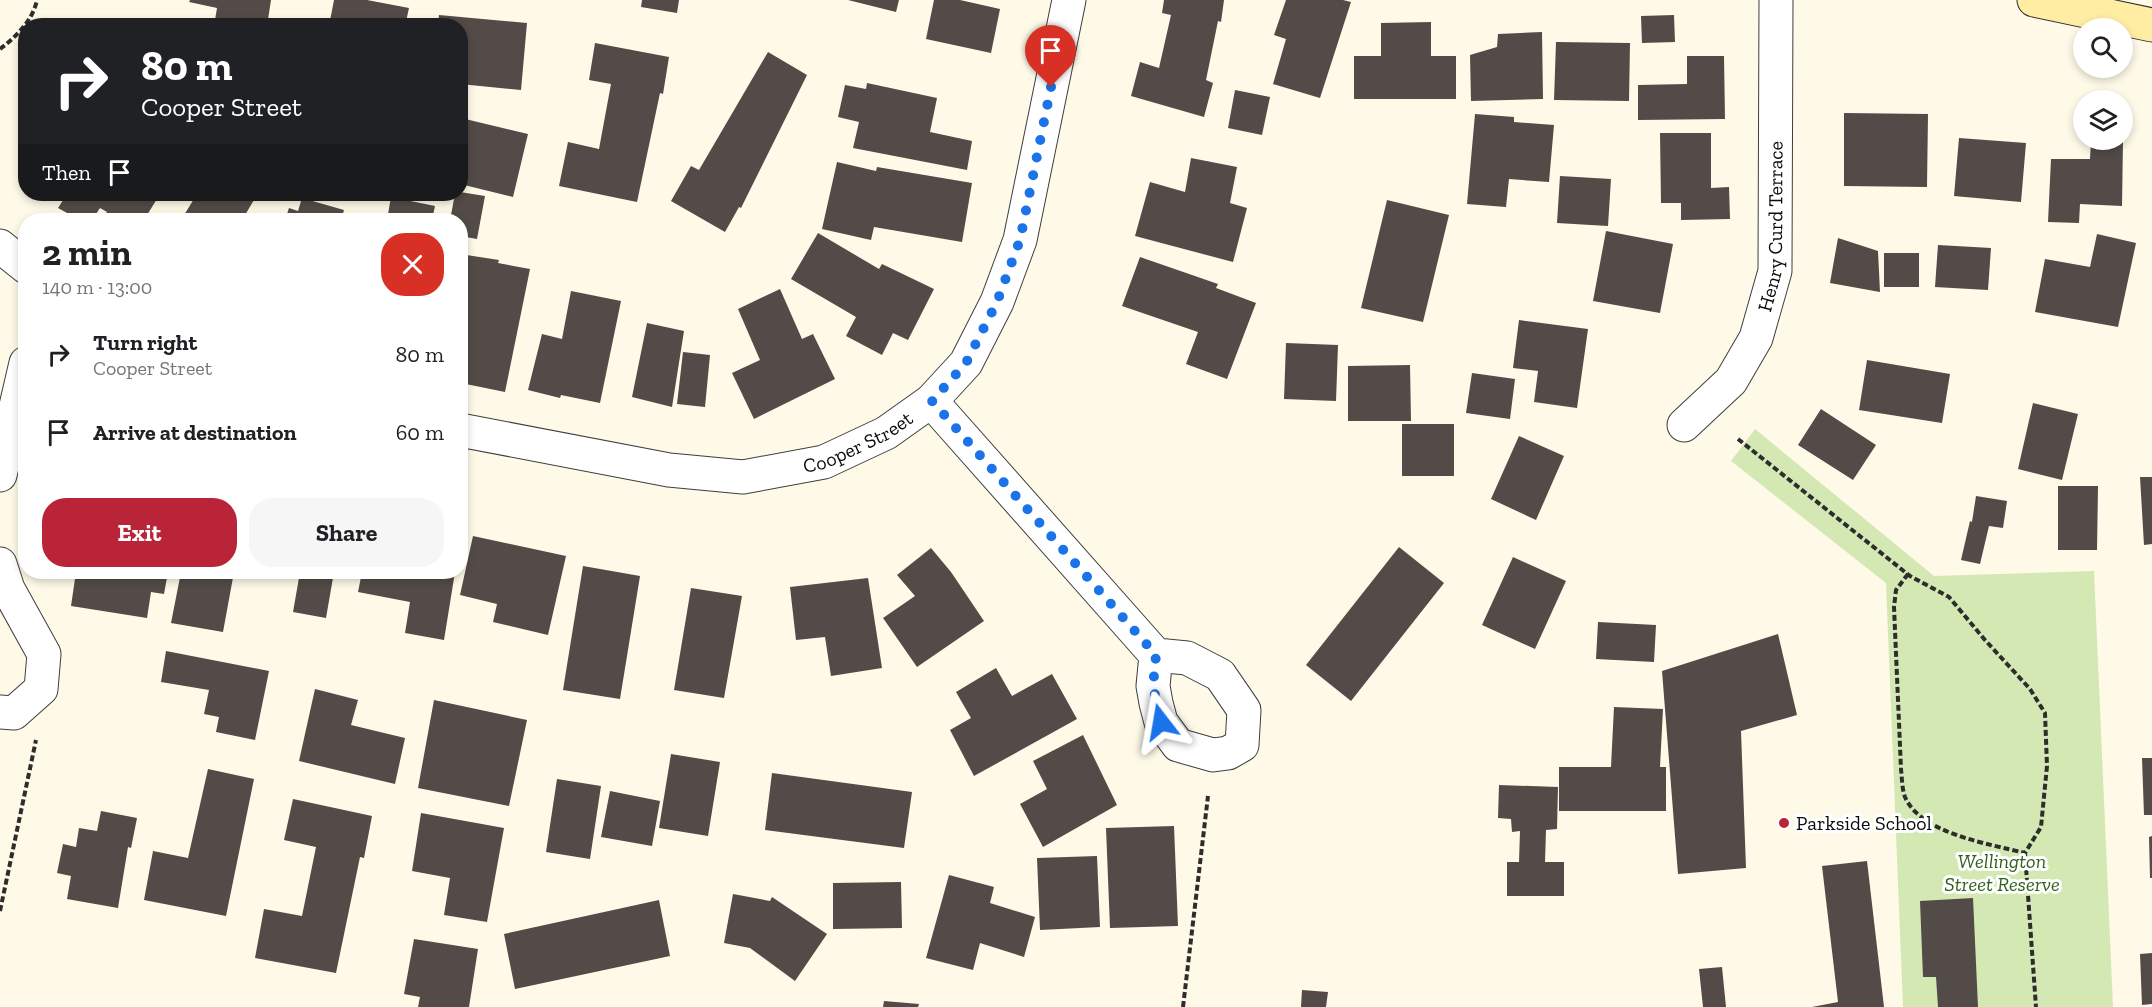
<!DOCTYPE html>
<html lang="en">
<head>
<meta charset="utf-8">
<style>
	:root { --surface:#fff; --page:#f6f6f6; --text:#202124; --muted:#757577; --accent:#b92438 }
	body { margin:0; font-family:"Zilla Slab",serif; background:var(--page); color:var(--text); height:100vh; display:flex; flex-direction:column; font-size:22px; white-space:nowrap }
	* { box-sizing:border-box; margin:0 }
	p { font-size:20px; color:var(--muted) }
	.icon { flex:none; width:33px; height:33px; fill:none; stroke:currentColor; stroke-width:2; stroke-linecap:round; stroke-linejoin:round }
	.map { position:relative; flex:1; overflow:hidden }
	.sheet { position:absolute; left:18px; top:213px; width:450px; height:366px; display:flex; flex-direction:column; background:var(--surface); border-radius:24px; box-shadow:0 3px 9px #0003 }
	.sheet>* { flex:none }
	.guide { position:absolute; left:18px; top:18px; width:450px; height:183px; border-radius:24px; box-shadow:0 3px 9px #0003; background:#202124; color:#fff; overflow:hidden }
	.controls { position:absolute; left:2073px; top:18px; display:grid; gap:12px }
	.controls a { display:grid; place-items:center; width:60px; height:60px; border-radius:50%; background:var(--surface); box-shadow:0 3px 9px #0003; font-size:30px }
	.pin { position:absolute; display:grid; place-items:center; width:51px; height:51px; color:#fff; margin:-62px -26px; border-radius:50% 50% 50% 0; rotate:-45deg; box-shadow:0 0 6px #0007 }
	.pin .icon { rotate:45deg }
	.me { position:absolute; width:66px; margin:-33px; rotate:346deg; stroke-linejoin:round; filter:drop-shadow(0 0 4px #0008) }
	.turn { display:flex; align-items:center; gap:21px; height:126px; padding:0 24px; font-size:27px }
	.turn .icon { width:78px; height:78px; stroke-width:2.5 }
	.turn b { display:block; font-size:42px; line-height:51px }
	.then { display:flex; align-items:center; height:57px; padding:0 24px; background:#0003; gap:12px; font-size:22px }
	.round { display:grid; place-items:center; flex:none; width:63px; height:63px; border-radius:24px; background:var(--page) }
	.overview { display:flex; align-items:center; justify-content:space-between; height:102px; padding:0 24px }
	h1 { font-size:36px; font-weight:800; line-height:45px }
	.button { display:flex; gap:12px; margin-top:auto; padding:12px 24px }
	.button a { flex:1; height:69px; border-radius:24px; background:var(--accent); color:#fff; font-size:24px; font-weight:800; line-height:69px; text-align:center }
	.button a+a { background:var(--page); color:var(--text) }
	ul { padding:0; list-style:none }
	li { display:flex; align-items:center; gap:18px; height:78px; padding:0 24px }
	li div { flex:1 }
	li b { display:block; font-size:22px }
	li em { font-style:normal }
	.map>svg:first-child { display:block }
	.green { fill:#d3e8b3 }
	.building { fill:#534b47 }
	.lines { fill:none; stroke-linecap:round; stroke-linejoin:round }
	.street-casing { stroke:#3e3e3e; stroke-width:35 }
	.secondary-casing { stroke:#2d2d2d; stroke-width:35 }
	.path { stroke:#2d2d2d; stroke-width:4; stroke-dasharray:6 3; stroke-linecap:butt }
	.street { stroke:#fff; stroke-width:33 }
	.secondary { stroke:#ffeda3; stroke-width:33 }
	.route { stroke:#1a73e8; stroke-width:10; stroke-dasharray:0 18 }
	.poi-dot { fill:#b92438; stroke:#fff; stroke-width:2 }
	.labels { text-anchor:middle; stroke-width:6; stroke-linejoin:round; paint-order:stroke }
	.street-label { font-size:20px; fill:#0b0b0b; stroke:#fff }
	.poi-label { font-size:20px; fill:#0b0b0b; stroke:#fff; text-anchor:start }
	.park-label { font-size:20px; font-style:italic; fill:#30611c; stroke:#fff }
</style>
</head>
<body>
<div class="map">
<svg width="2152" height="1007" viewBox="0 0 2152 1007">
	<rect width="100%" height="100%" fill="#fff9e8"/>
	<path class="green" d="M 1755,429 L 1934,576 L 2094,571 L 2113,1007 L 1903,1007 L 1886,583 L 1731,461 Z"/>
	<path class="building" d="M 190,0 L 271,0 L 267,26 L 214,26 L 217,8 L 189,2 Z
		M 334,0 L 367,0 L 409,8 L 405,26 L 329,26 Z
		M 642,0 L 679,0 L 677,13 L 641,7 Z
		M 848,0 L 899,0 L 896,12 Z
		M 934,0 L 960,0 L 1000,9 L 991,53 L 926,39 Z
		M 1164,0 L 1224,0 L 1221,22 L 1218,21 L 1206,80 L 1213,83 L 1204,117 L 1131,96 L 1140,62 L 1159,68 L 1171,15 L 1162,13 Z
		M 1286,0 L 1343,0 L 1351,2 L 1320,98 L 1273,84 L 1286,39 L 1274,35 Z
		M 439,15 L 527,23 L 521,90 L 460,84 L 460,26 L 438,26 Z
		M 1674,15 L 1675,42 L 1642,43 L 1641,16 Z
		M 1431,22 L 1431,56 L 1456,56 L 1456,99 L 1354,99 L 1354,56 L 1381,56 L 1381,23 Z
		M 1542,32 L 1543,99 L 1471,101 L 1470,55 L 1497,47 L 1498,34 Z
		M 1556,42 L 1630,43 L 1629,101 L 1554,100 Z
		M 595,43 L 669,57 L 663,94 L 660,93 L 637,202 L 559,186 L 568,142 L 599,149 L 611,84 L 589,80 Z
		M 768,52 L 807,75 L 741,208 L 739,207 L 725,232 L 671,201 L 691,166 L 699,170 Z
		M 1687,56 L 1724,56 L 1725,119 L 1638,120 L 1638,85 L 1687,84 Z
		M 867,83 L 937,98 L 930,132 L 972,141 L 967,170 L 853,148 L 859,122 L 838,117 L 845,85 L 866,89 Z
		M 1235,90 L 1270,97 L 1262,135 L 1228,128 Z
		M 1844,113 L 1928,114 L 1927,187 L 1844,186 Z
		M 1475,114 L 1514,117 L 1514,122 L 1554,125 L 1549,182 L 1509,179 L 1506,207 L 1467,204 Z
		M 461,118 L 528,134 L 513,197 L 460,184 Z
		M 1660,133 L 1711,133 L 1711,188 L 1729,187 L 1730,219 L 1681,220 L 1681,203 L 1661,203 Z
		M 1959,138 L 2026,143 L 2021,202 L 1954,196 Z
		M 2091,140 L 2123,140 L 2122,206 L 2080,204 L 2079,223 L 2048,222 L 2051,159 L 2090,159 Z
		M 1191,158 L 1237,167 L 1230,203 L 1247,208 L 1233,262 L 1135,236 L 1150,182 L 1185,192 Z
		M 837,162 L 876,171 L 877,167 L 972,183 L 962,242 L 874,227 L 871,240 L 822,229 Z
		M 1560,176 L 1611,179 L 1608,226 L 1557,223 Z
		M 460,192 L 485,196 L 477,239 L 460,236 L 460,220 L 450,220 L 455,194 L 460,194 Z
		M 67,194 L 160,194 L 144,220 L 102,220 L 107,212 L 100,208 L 92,220 L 80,220 L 58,208 Z
		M 197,194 L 244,194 L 254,200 L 242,220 L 181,220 Z
		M 391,197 L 435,206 L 432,220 L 387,220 Z
		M 302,198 L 344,210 L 341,220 L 285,220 L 289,208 L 298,211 Z
		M 1387,200 L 1449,215 L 1423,322 L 1361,308 Z
		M 1606,231 L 1673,244 L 1660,313 L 1593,301 Z
		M 818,233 L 879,269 L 882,264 L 934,289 L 908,340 L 893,333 L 882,355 L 846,336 L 856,317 L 791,279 Z
		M 2097,234 L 2136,243 L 2118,327 L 2035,312 L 2045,259 L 2090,267 Z
		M 1838,238 L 1878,251 L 1880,292 L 1830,283 Z
		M 1938,245 L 1991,248 L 1988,290 L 1935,287 Z
		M 1884,253 L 1919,253 L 1919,287 L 1884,287 Z
		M 460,254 L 499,260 L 498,263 L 530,269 L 505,392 L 461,383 L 468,350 L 460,348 L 460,315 L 464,299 L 460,298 Z
		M 1140,257 L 1218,284 L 1216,288 L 1256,303 L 1227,379 L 1186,364 L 1198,332 L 1122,306 Z
		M 780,289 L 802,339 L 813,334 L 835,379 L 754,419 L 732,373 L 760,360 L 738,309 Z
		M 571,291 L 621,301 L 600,403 L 561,395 L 560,398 L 528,390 L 542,334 L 562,339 Z
		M 1519,320 L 1588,329 L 1577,408 L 1534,402 L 1538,371 L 1513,368 Z
		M 647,323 L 684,331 L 672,407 L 632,397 Z
		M 1286,343 L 1338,345 L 1336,401 L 1284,399 Z
		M 683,352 L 710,355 L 705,407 L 677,404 Z
		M 1867,360 L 1950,374 L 1942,423 L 1859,410 Z
		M 1410,365 L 1411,421 L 1348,421 L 1348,366 Z
		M 1472,373 L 1515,379 L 1510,419 L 1466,413 Z
		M 2033,403 L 2078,414 L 2062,480 L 2018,469 Z
		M 1821,409 L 1876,445 L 1853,480 L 1798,445 Z
		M 1402,424 L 1454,424 L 1454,476 L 1402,476 Z
		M 1519,436 L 1564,456 L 1536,520 L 1491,499 Z
		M 2140,477 L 2152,477 L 2152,544 L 2144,545 Z
		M 2058,486 L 2098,486 L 2097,550 L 2058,550 Z
		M 1976,496 L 2007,501 L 2003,528 L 1989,526 L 1980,564 L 1961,560 L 1970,521 L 1972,522 Z
		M 473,536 L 566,556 L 548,635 L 493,622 L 497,604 L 460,595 Z
		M 1399,547 L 1444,583 L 1351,701 L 1306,665 Z
		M 931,548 L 951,572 L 984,621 L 917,667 L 883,618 L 915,596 L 897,575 Z
		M 1513,557 L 1566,581 L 1535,649 L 1482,625 Z
		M 583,566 L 640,576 L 620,699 L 563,690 Z
		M 76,572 L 168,572 L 164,594 L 151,592 L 147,618 L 71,606 Z
		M 181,572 L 234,572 L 223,632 L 171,623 Z
		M 300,572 L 334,572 L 326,618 L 293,612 Z
		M 362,572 L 455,572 L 444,640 L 405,633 L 410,602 L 358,592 Z
		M 868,578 L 882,668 L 831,676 L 825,637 L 796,640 L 790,587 Z
		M 691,588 L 742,596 L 724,698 L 674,690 Z
		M 1598,622 L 1656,625 L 1654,662 L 1596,659 Z
		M 1778,634 L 1797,715 L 1741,731 L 1746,868 L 1678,874 L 1662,671 Z
		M 166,651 L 269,671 L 255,740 L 216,732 L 219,717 L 204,714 L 209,690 L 161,682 Z
		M 996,668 L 1012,696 L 1052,674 L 1077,719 L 974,776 L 950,730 L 971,718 L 956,692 Z
		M 315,689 L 358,700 L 351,725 L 405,738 L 395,784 L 299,761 Z
		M 434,700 L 527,720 L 509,806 L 418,788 Z
		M 1614,707 L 1663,709 L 1660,767 L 1666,767 L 1666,811 L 1559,811 L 1559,767 L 1611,767 Z
		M 1083,735 L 1117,805 L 1043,847 L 1020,804 L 1047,789 L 1033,761 Z
		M 671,754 L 720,762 L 708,836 L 659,828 Z
		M 2142,758 L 2152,758 L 2152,815 L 2144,815 Z
		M 208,769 L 254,779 L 226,916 L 144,900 L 153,851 L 188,858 Z
		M 772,773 L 912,792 L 904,848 L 765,830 Z
		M 557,779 L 601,786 L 590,859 L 546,852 Z
		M 1499,785 L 1558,787 L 1557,829 L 1546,830 L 1545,862 L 1564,862 L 1564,896 L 1507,896 L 1507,862 L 1519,862 L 1520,831 L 1512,832 L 1511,819 L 1498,818 Z
		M 610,791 L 660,801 L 652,846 L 601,837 Z
		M 293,799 L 372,816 L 364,858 L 360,857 L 336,973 L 255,958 L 264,909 L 302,916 L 316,847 L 284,840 Z
		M 101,811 L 137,818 L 131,848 L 128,847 L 118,908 L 67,899 L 71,876 L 57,873 L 63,844 L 76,847 L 79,828 L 97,831 Z
		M 421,813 L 504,828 L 487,922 L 444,915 L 450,878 L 412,871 Z
		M 1174,826 L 1178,926 L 1110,928 L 1106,828 Z
		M 2152,836 L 2152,878 L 2150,878 L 2149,837 Z
		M 1097,856 L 1100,927 L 1040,930 L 1037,858 Z
		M 1867,861 L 1884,1007 L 1812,1007 L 1838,1002 L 1822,866 Z
		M 949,875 L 994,887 L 990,903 L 1035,917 L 1024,957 L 980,943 L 973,970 L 926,958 Z
		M 901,882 L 902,928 L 833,929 L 833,883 Z
		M 733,894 L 770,901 L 772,897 L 827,934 L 795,981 L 750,948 L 724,943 Z
		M 1973,898 L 1978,1007 L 1938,1007 L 1936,977 L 1923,977 L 1920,901 Z
		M 659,900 L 670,956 L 515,989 L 504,934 Z
		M 414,939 L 478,949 L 469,1007 L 418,1007 L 420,997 L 404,994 Z
		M 2152,953 L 2152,1004 L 2142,1005 L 2140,954 Z
		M 1722,967 L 1726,1007 L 1703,1007 L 1699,969 Z
		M 1302,990 L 1328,992 L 1326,1007 L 1301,1007 Z
		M 884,1001 L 919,1004 L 918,1007 L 883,1007 Z"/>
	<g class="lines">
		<g class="street-casing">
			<g id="street">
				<path d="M 0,246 L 26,267"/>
				<path d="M 931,401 L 1156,655 L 1187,658 L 1220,675 L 1244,710 L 1242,745 L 1228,753 L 1213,755 L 1178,745 L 1161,722 L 1156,703 L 1153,686 L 1156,655"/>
				<path id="s1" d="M 1684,425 L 1731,381 L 1756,338 L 1775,271 L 1776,0"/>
				<path id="s2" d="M 460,430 L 669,470 L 743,477 L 824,462 L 886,433 L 931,401 L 966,363 L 997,302 L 1020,240 L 1069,0"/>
				<path d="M 0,475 L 26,363"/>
				<path d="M 0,564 L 8,589 L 44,654 L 41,689 L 14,713 L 0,712"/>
			</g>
		</g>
		<g class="secondary-casing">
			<path id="secondary" d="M 2034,0 L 2152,25"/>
		</g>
		<path class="path" d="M 0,49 C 16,37 33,20 37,0
			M 1738,439 L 1910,576 L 1949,597 L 1985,640 L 2030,689 L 2045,713 L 2047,766 L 2041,827 L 2025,853 L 2036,1007
			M 1908,574 L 1896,590 L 1894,607 L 1901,769 C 1902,778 1902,789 1905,797 C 1921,834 1990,844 2025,853
			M 0,911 L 36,740
			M 1183,1007 L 1208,796"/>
		<use href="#street" class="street"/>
		<use href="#secondary" class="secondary"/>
	</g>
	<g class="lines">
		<path class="route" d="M 1051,87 L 1020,240 L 997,302 L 966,363 L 932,401 L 1156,655 L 1153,686 L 1161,722"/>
	</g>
	<circle class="poi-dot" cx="1784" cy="823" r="6"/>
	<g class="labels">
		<g class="street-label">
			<text dy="7" stroke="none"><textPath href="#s1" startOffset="228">Henry Curd Terrace</textPath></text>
			<text dy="7" stroke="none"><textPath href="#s2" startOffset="408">Cooper Street</textPath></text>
		</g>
		<g class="poi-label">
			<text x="1796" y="830">Parkside School</text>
		</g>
		<g class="park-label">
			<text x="2002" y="868">Wellington<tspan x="2002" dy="23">Street Reserve</tspan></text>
		</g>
	</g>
</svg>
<div class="controls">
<a><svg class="icon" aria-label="search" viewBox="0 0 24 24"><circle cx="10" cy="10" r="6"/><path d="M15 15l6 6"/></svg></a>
<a><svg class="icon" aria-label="layers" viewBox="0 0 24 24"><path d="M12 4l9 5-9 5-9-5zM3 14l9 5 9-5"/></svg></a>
</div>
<div class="pin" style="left:1051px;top:87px;background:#d93025"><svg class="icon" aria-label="arrive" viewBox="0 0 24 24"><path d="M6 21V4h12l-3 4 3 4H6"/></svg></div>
<svg class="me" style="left:1161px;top:722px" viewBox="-20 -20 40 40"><path d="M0-17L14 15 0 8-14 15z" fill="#1a73e8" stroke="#fff" stroke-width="4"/></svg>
<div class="guide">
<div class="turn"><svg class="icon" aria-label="right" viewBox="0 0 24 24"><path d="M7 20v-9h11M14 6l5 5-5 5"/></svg><div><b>80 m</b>Cooper Street</div></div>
<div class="then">Then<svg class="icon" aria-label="arrive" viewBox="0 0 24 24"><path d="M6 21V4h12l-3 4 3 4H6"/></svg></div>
</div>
<section class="sheet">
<div class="overview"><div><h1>2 min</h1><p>140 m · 13:00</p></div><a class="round" style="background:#d93025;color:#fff"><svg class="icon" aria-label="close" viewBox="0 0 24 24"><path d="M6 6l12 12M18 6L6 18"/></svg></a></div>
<ul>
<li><svg class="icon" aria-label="right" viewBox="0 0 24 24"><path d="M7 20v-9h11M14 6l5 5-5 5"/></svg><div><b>Turn right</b><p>Cooper Street</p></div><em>80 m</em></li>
<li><svg class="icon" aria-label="arrive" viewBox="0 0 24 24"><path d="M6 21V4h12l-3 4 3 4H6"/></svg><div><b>Arrive at destination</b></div><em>60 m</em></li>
</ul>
<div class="button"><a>Exit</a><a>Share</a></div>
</section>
</div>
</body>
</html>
